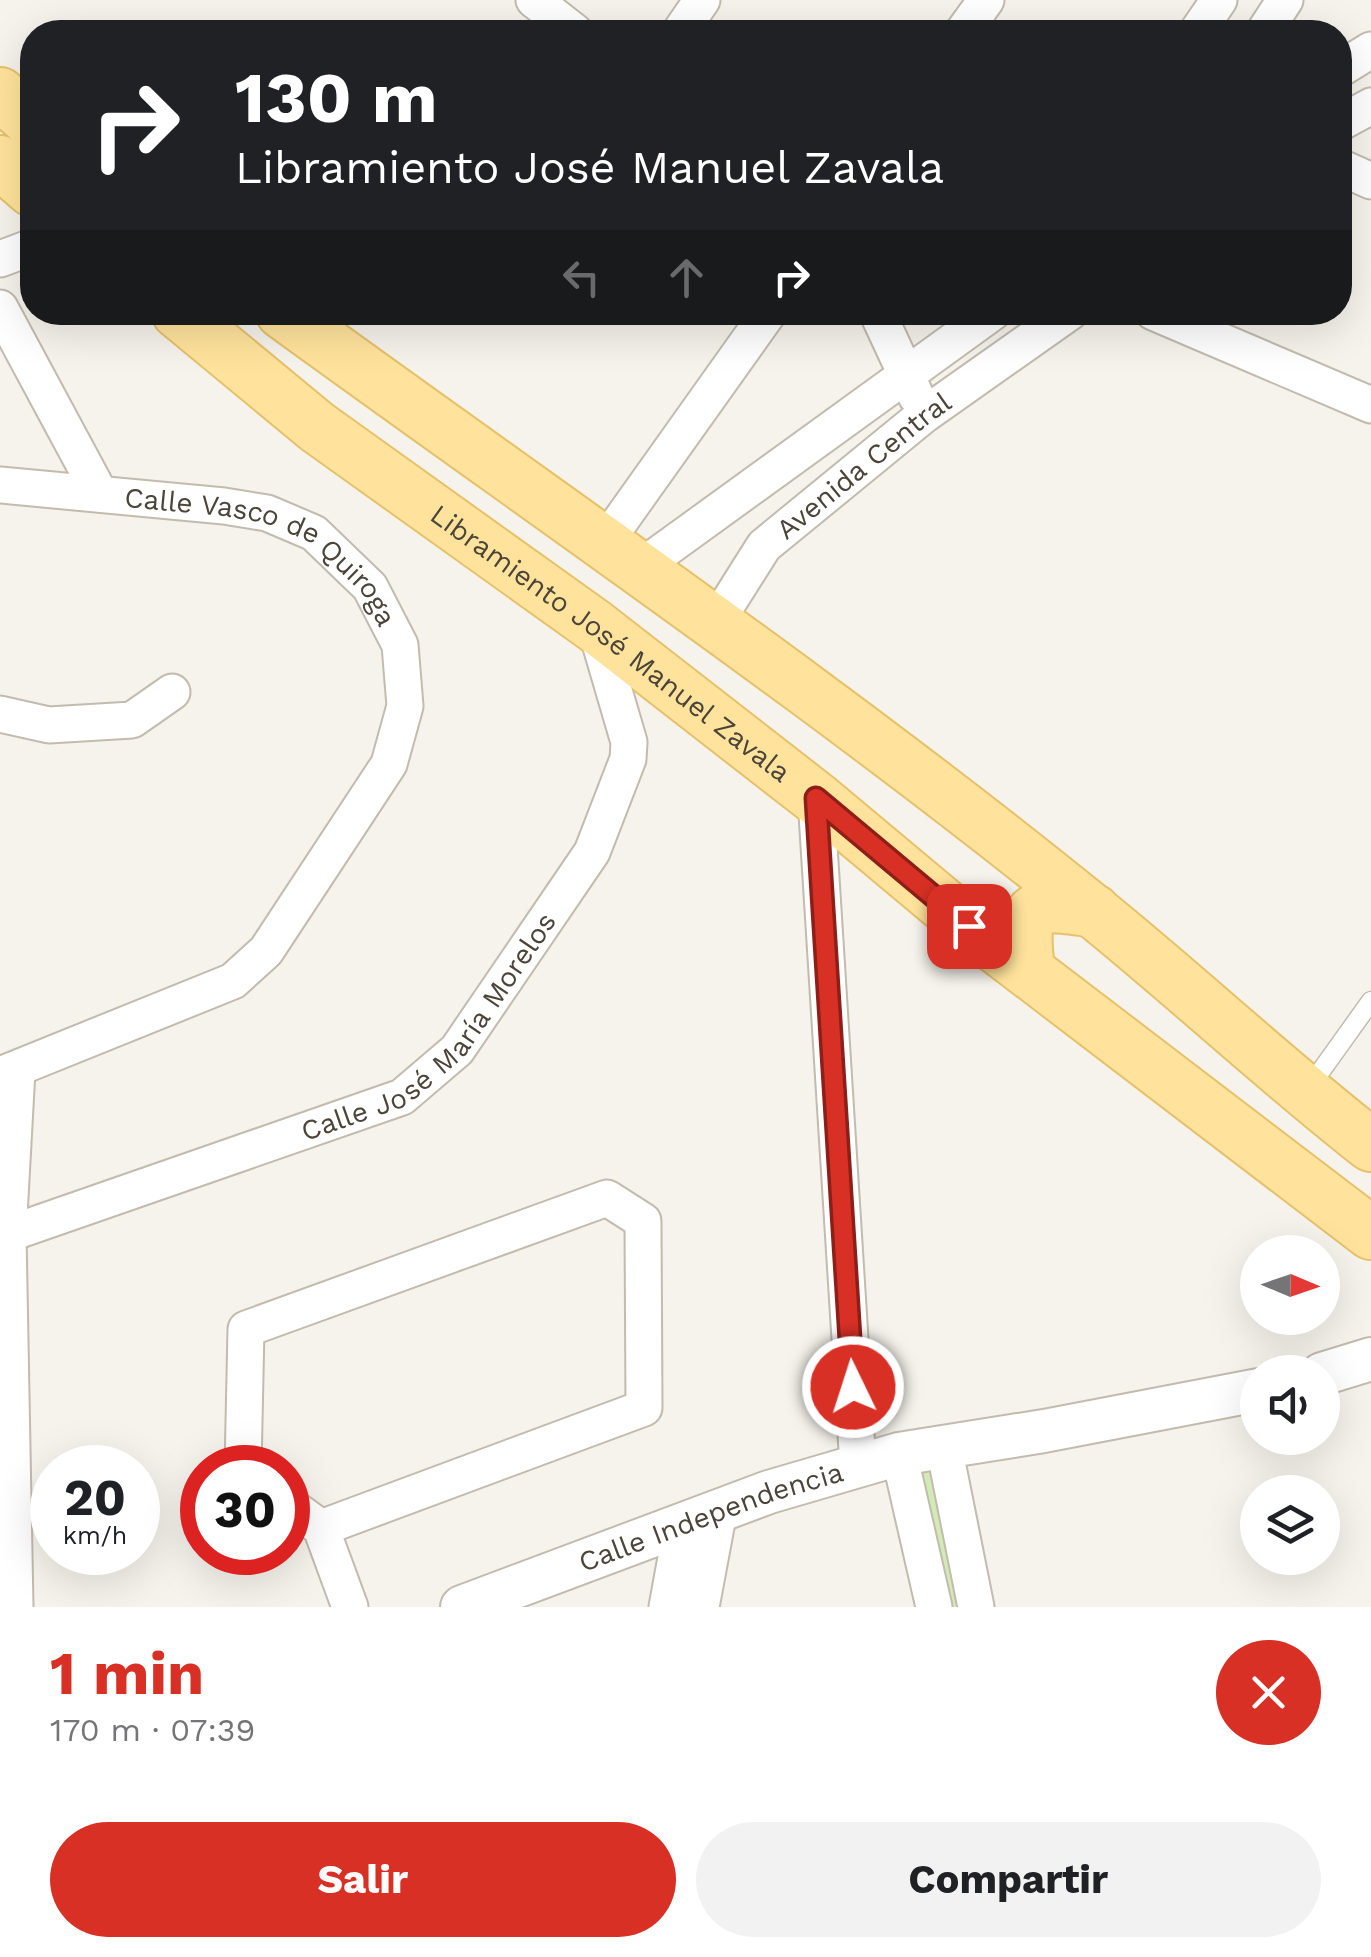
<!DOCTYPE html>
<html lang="es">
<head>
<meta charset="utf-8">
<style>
	:root { --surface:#fff; --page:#f2f2f2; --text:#202124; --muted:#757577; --accent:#d93025 }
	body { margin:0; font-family:"Work Sans",sans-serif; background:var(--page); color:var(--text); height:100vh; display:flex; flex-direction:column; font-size:38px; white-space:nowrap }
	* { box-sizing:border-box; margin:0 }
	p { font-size:32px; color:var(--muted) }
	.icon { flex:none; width:55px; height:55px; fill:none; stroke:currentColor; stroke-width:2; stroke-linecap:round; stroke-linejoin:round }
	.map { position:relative; height:1607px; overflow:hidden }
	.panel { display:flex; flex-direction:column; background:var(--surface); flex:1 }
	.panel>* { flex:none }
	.top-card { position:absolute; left:20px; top:20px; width:1332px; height:305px; border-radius:40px; box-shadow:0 10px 40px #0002; background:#202124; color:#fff; overflow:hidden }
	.needle { width:65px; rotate:92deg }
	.tools { position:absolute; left:1240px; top:1235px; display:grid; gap:20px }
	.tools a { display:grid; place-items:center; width:100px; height:100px; border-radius:50%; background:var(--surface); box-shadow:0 10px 40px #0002; font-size:50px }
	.speed { position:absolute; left:30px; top:1445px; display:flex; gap:20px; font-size:50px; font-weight:700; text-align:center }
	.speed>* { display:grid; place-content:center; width:130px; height:130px; border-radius:50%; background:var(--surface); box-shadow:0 10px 40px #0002; line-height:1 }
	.speed small { font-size:25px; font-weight:400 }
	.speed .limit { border:15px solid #d22; background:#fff; color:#111 }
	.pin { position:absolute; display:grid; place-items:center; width:85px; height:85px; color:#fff; margin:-42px; border-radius:20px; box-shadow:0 5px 15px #0006 }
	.me { position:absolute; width:110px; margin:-55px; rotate:356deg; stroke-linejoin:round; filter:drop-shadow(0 0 8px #0008) }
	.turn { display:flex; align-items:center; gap:35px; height:210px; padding:0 50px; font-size:45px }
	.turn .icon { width:130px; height:130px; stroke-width:2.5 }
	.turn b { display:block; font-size:70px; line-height:85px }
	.lanes { display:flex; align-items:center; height:95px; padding:0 50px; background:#0003; justify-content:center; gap:50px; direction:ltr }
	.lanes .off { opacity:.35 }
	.round { display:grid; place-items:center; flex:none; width:105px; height:105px; border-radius:52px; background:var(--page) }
	.head { display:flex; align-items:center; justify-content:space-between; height:170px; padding:0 50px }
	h1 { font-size:60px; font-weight:700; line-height:75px; color:var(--accent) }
	.button { display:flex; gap:20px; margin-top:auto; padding:20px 50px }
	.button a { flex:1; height:115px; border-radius:60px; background:var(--accent); color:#fff; font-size:40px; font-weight:700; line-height:115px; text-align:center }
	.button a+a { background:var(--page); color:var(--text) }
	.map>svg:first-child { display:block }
	.green { fill:#d2eab5 }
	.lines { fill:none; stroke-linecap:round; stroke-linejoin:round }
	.service-casing { stroke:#c2bbae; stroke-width:21 }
	.minor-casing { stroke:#c2bbae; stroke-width:39 }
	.tertiary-casing { stroke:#c2bbae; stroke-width:46 }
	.primary-casing { stroke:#e6c16a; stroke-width:56 }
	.service { stroke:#fff; stroke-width:18 }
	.minor { stroke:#fff; stroke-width:35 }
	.tertiary { stroke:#fff; stroke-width:42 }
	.primary { stroke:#ffe39c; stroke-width:52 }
	.route-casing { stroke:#8d1f18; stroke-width:25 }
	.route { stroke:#d93025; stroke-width:18 }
	.labels { text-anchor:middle; stroke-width:9; stroke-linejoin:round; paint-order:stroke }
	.street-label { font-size:28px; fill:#4b4439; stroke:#fff }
</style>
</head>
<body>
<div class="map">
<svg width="1371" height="1607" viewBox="0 0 1371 1607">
	<rect width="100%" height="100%" fill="#f6f3ec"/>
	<path class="green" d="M 944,1447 L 976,1607 L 934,1607 L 899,1454 Z"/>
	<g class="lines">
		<g class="service-casing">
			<path id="service" d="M 1308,1089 L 1371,1001"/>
		</g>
		<g class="minor-casing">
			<g id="minor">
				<path d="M 534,0 L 575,32"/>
				<path d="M 680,32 L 702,0"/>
				<path d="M 963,32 L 986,0"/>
				<path d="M 1197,32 L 1219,0"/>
				<path d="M 1264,32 L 1285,0"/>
				<path d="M 1340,69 L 1371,50"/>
				<path d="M 1340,123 L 1371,106"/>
				<path d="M 1340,167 L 1371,181"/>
				<path d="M 0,259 L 32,247"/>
				<path d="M 0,308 L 100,494"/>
				<path d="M 877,312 L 916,396"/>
				<path d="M 1153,312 L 1371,405"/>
				<path id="s1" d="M 0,485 L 224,506 L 267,513 L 314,533 L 370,587 L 400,645 L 405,706 L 389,764 L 266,951 L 233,981 L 0,1075"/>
				<path d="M 606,541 L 769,312"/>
				<path d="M 641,567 L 993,312"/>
				<path id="s2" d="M 716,622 L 764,546 L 924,415 L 1070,312"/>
				<path d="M 0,714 L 49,725 L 132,720 L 172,692"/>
				<path d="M 816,798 L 858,1466"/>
				<path id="s3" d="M 8,1234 L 402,1097 L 457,1050 L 592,852 L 628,759 L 629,742 L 595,626"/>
				<path d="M 944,1447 L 976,1607"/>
				<path d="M 899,1454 L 934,1607"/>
				<path d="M 243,1468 L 246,1329 L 607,1198 L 643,1221 L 644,1408 L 321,1528"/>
				<path d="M 288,1504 L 321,1528 L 350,1607"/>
				<path d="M 15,1607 L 8,1234 L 17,1070"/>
				<path d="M 667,1607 L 682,1525"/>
				<path d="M 701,1607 L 719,1511"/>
			</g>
		</g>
		<g class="tertiary-casing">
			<g id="tertiary">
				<path d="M 1322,1374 L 1371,1359"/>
				<path id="s4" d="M 462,1607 L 769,1492 L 899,1454 L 1044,1431 L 1258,1390"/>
			</g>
		</g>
		<g class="primary-casing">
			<g id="primary">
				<path d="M 0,94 L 32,122"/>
				<path d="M 0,162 L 32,190"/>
				<path id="s5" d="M 178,312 L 317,427 L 595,626 L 816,798 L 969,926 L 1371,1233"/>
				<path d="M 282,312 C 554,510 832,699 1093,911 C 1187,987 1275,1070 1371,1145"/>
				<path d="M 1028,970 C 1020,903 1030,901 1094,911"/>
			</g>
		</g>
		<use href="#service" class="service"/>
		<use href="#minor" class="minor"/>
		<use href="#tertiary" class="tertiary"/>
		<use href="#primary" class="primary"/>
	</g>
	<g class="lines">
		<g class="route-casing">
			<path id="route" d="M 853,1387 L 816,798 L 969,926"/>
		</g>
		<use href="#route" class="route"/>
	</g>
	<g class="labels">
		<g class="street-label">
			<text dy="10" stroke="none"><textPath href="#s2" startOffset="218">Avenida Central</textPath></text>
			<text dy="10" stroke="none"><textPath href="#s1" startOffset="282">Calle Vasco de Quiroga</textPath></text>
			<text dy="10" stroke="none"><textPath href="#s5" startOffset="545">Libramiento José Manuel Zavala</textPath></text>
			<text dy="10" stroke="none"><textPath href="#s3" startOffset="482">Calle José María Morelos</textPath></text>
			<text dy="10" stroke="none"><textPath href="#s4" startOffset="265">Calle Independencia</textPath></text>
		</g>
	</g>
</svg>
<div class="tools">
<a><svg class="needle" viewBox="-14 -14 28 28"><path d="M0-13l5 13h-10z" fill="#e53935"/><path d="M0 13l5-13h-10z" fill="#757577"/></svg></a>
<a><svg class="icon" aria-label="sound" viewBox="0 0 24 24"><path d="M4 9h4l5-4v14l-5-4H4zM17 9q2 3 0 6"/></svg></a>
<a><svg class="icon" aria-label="layers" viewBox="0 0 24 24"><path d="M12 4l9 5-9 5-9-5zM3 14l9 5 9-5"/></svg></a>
</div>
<div class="speed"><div>20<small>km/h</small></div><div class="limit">30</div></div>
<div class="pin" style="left:969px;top:926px;background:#d93025"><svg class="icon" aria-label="arrive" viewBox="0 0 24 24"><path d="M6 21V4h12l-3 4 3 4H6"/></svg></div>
<svg class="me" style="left:853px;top:1387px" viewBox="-20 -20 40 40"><circle r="17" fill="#d93025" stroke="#fff" stroke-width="3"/><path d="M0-11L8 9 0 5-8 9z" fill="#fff"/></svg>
<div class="top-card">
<div class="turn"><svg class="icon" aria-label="right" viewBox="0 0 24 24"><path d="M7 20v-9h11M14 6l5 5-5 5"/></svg><div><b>130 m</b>Libramiento José Manuel Zavala</div></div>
<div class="lanes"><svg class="icon off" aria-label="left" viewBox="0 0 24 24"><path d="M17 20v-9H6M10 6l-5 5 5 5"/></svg><svg class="icon off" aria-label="ahead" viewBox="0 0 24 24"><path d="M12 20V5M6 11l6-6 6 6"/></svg><svg class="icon" aria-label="right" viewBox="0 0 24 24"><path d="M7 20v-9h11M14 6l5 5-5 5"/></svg></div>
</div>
</div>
<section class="panel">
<div class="head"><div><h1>1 min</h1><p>170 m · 07:39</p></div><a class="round" style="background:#d93025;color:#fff"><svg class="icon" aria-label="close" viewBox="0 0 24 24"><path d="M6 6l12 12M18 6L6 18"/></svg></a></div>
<div class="button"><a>Salir</a><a>Compartir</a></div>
</section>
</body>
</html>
